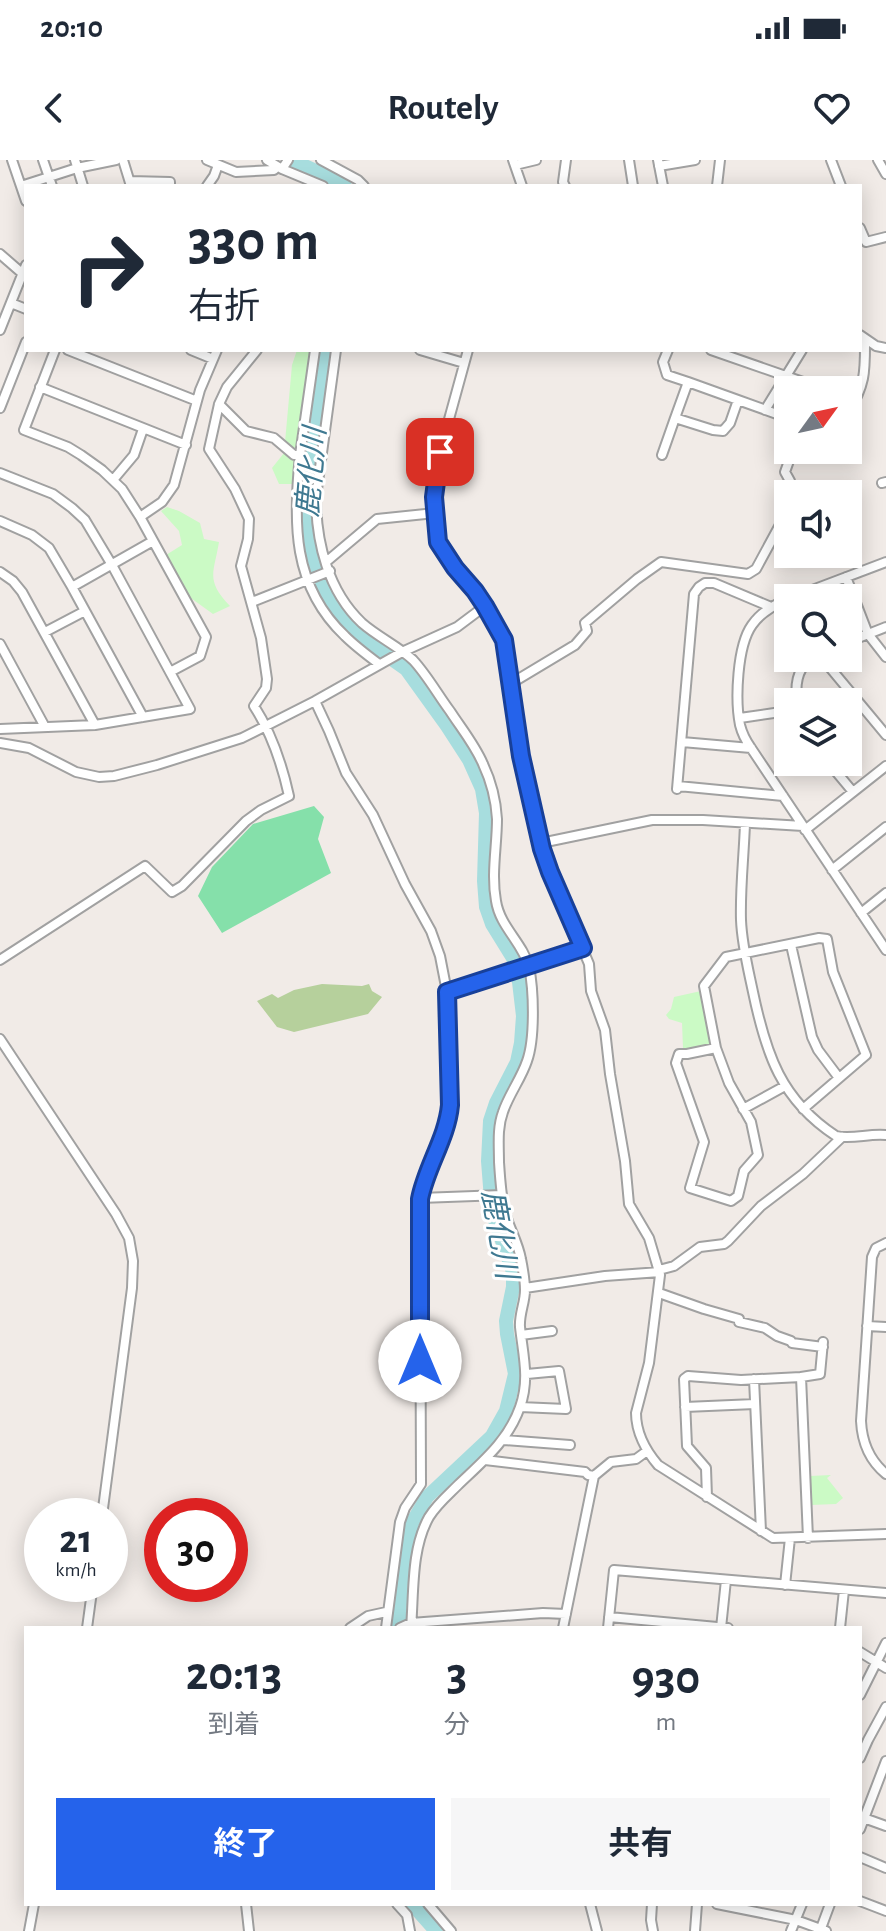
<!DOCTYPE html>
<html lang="ja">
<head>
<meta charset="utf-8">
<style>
	:root { --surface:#fff; --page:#f6f6f7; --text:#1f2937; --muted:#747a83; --accent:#2563eb }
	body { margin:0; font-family:"Alegreya Sans","Noto Sans JP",sans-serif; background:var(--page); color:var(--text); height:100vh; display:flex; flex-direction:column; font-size:30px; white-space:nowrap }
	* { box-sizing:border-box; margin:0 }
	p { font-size:26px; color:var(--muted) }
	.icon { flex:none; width:44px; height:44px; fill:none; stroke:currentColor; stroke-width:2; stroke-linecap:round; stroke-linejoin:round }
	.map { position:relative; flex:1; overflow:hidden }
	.side { position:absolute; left:24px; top:1466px; width:838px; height:280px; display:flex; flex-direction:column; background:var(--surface); border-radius:0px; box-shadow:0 4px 20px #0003 }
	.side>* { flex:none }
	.guide { position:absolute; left:24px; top:24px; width:838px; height:168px; border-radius:0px; box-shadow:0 4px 20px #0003; background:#fff; color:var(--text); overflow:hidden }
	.needle { width:52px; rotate:57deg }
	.fabs { position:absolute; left:774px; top:216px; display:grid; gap:16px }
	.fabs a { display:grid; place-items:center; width:88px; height:88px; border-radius:0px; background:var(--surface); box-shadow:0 4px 20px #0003; font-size:40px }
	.speed { position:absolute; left:24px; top:1338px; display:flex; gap:16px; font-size:40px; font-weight:700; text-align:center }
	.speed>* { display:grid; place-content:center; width:104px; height:104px; border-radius:50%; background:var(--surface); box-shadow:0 4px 20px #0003; line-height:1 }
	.speed small { font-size:20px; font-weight:400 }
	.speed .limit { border:12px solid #d22; background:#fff; color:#111 }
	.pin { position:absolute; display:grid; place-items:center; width:68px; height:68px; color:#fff; margin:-34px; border-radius:16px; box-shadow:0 4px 12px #0006 }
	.me { position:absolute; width:88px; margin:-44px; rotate:0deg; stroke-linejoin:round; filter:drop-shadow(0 0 6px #0008) }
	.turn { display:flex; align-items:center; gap:28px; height:168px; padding:0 32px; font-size:36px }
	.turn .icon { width:104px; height:104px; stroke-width:2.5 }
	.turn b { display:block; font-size:56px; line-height:68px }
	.eta { display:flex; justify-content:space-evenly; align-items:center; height:136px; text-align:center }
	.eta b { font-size:48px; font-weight:700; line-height:56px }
	.primary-button { display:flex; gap:16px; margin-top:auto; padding:16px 32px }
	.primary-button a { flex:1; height:92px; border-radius:0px; background:var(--accent); color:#fff; font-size:32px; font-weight:700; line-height:92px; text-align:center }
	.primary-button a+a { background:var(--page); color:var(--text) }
	.status { display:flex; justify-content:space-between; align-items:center; height:56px; padding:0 40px; background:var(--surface); direction:ltr }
	.status svg { height:22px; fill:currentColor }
	header { display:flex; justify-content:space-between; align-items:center; height:104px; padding:0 32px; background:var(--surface); font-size:36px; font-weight:700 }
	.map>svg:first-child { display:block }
	.forest { fill:#b6d09c }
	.park { fill:#cbfac5 }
	.pitch { fill:#85e0aa }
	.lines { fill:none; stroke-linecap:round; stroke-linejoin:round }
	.river { stroke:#a7ddde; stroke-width:14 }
	.minor-casing { stroke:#a1a1a1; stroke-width:12 }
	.minor { stroke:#fff; stroke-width:8 }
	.route-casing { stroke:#184099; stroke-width:20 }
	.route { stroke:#2563eb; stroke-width:14 }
	.labels { text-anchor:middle; stroke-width:6; stroke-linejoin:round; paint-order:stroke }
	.water-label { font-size:30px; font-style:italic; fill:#3f7991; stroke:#fff }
</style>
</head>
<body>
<div class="status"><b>20:10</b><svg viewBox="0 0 49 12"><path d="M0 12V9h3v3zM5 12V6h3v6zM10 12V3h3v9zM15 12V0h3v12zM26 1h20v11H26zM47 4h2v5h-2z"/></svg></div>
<header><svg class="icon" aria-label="back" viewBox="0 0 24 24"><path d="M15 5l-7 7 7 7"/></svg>Routely<svg class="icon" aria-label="heart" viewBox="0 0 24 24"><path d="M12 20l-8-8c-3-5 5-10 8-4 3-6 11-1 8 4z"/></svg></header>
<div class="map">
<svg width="886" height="1771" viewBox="0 0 886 1771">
	<rect width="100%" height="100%" fill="#f1ebe7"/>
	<path class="forest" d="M 322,824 L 362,826 L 369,824 L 372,831 L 382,837 L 368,854 L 294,872 L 277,867 L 257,841 L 272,834 L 278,838 L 294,830 Z"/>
	<path class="park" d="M 297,190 L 312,190 L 294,324 L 279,324 L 272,308 L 284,293 L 292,205 Z
		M 167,347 L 179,351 L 200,363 L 204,379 L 219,382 C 214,413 205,420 230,446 L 213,454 L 188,436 L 166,395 L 182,385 L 179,371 L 161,351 Z
		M 701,831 L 711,882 L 709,886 L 688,891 L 683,888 L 682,863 L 669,859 L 666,855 L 671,849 L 674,837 Z
		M 831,1315 L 827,1318 L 843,1338 L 836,1344 L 811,1345 L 810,1316 Z"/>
	<path class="pitch" d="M 314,646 L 324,657 L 318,679 L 331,713 L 222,773 L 198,736 L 212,707 L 253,664 Z"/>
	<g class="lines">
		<path class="river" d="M 293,0 C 310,10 330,15 345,26
			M 325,190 L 314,282 L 304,340 L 307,380 L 328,439 L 338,455 L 359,476 L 406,509 L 447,566 L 469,600 L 482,629 L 486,653 L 484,721 L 486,747 L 492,764 L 513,798 L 519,822 L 523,856 L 521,883 L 517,902 L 496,943 L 490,961 L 488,1001 L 492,1052 L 513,1112 L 513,1127 L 506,1161 L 507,1174 L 515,1214 L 506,1251 L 492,1276 L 427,1337 L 412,1363 L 401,1422 L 399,1468
			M 412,1744 L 436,1771"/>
		<g class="minor-casing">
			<path id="minor" d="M 12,0 L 26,41
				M 43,0 L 52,26
				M 75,0 L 83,26
				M 123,0 L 131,26
				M 207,0 L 236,12 L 274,10 L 277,7
				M 267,0 L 282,9 L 288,0
				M 321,0 L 358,20 L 364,26
				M 513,0 L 522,26
				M 629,0 L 633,26
				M 658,0 L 663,26
				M 831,0 L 841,26
				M 878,0 L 886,14
				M 515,5 L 536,0
				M 659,6 L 695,0
				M 282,9 L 323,26
				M 130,21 L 170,22 L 170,26
				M 21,26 L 77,8 L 116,0
				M 207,26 L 214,16 L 218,5
				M 565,26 L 563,22 L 566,0
				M 717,26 L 720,0
				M 860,68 L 866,82 L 886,77
				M 0,94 L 23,114
				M 11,143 L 26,149
				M 0,170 L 26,105
				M 860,175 L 876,186 L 886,188
				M 55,190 L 24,270 L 68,287 L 81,295 L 102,310 L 122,329 L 140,357 L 206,477 L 200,496 L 170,512
				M 68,190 L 197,241
				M 191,190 L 213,199
				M 336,190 L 316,337 C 316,382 328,431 362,463 C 378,477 398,486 413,500 C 427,515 438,535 450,551 C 461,568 475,585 483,604 C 491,621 496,641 497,659 C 497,686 491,714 496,741 C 500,767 523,783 529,807 C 534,831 535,879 527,901 C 521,919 509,934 503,952 C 497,968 499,985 499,1002 C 500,1018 501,1036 505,1052 C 509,1068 518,1082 521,1099 C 523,1109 525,1120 525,1130 C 525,1143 519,1154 520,1167 C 523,1195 530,1219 520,1247 C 508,1281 483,1301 458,1325 C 448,1335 437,1344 429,1357 C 411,1389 414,1432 411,1468
				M 420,190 L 464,203
				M 468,190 L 440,292 L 434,326 L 438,382 L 455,408 L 475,431 L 485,446 L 504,480 L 521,596 L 542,689 L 550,712 L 589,804 L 591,831 L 605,870 L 610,914 L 625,1001 L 629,1044 L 649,1078 L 660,1115 L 649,1203 L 636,1253 C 636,1272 646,1291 658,1305 L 773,1378 L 886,1374
				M 668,190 L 663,202 L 667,215 L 688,222 L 675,258 L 713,270 L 723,271 L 730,263 L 738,240 L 788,258
				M 711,190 L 826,230
				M 688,222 L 738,240
				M 40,227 L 186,285
				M 219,244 L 246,271 L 274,278 L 294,295 L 300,295 L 315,190
				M 0,248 L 26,182
				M 765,250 L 802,190
				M 848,253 C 866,224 865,211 865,179
				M 300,295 C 293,362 292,426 345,476 C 355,486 367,495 379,504
				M 662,295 L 675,258
				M 831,297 L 831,290
				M 0,313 L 53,334 L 72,348 L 85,360 L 112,405 L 190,549 L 95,565 L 0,569
				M 113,320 L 134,295 L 143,269
				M 882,323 L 886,322
				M 793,334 L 790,321 L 785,312 L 790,298 L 798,290
				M 140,357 L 162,342 L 174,325 L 200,230 L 217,190
				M 0,361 L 32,375 L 49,388 L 72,427 L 143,557
				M 326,402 L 377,359 L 435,353
				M 0,412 L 13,421 L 22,432 L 95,565
				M 846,417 L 868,474 L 886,497
				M 72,427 L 153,381
				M 791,438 L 886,402
				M 788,439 C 774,445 761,452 752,465 C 737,486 735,540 740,565 C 742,573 746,581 751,588 L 886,790
				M 252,442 L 330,411
				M 45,472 L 85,451
				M 848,482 L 886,467
				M 0,484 L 45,567
				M 822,498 L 886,575
				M 510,524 L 575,485 L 587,471 L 585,463 L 637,419 L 661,402 L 748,414 L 756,409 L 788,350
				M 315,541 L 329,571 L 346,613 L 373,655 L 405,724 L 431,771 L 440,796 L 447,832 L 450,945 C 447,979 425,1007 420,1039 L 421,1324 L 405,1348 L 400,1362 L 386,1468
				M 797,542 C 795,524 797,512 809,498
				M 740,558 L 788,551
				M 682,582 L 751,588
				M 0,583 L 29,588 L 76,612 L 99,617 L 114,616 L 157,605 L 242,578 L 315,541 L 402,492 L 457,467 L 485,446
				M 828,602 L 853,632
				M 678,626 L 783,636
				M 677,629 L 694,434 L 699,427 L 705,423 L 714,423 L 771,447
				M 745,663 C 744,695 740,728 741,760 C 742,785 748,808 753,832 C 766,894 781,940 836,976 C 852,980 869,973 886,975
				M 805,670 L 886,606
				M 541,683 L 652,660 L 703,660 L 803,666
				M 832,710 L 886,667
				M 861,753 L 886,733
				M 791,785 L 812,877 L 818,890 L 839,918
				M 0,800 L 145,706 L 172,732 L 182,726 L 246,661 L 261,650 L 289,636 C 282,604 272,574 254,546 L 266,528 L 267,519 L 261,478 L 241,406 L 248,379 L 249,359 L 235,329 L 209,289 L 219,244 L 227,227 L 257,190
				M 447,832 L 583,788
				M 0,879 L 116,1054 L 129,1078 L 133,1101 L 132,1128 L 102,1356
				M 716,888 L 687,894 L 679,894 L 676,903 L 704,982 L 690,1028 L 731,1041 L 738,1036 L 744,1011 L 758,995 L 751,962 L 729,923 L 716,888 L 704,826 L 726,797 L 819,778 L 827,779 L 833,812 L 866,895 L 803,949
				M 743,949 L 785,926
				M 420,1038 L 502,1035
				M 886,1083 L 876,1088 L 872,1097 L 861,1261 C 862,1282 869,1300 886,1314
				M 659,1110 L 674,1106 L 700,1087 L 724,1084 L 728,1081 L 761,1046 L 803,1014 L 842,977
				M 525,1128 L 605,1116 L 660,1112
				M 659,1133 L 704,1149 L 739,1159 L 739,1162 L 765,1168 L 777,1176 L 791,1181 L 792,1183 L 823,1187
				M 867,1166 L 886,1167
				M 521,1175 L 552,1171
				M 801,1217 L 820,1214 L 823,1182
				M 754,1219 L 761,1371
				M 520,1247 L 566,1249 L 559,1211 L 527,1214
				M 685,1247 L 755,1244
				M 504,1280 L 570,1285
				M 485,1300 L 585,1312 L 588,1315 L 594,1316
				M 707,1337 L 706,1308 L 687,1286 L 684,1219 L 688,1216 L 741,1220 L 801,1217 L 808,1378
				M 785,1425 L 790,1378
				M 609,1457 L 728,1468
				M 87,1468 L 93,1424
				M 350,1468 L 368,1456 L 386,1452
				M 400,1468 L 411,1463 L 543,1453 L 566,1454
				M 563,1468 L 594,1316 L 611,1302 L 636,1299 L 647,1291
				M 608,1468 L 614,1410 L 886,1433
				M 721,1468 L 726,1420
				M 840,1468 L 844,1430
				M 860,1492 L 886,1508
				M 860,1535 L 886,1483
				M 860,1598 L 868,1580 L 886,1547
				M 861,1657 L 886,1666
				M 860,1669 L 886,1601
				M 860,1697 L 886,1708
				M 860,1741 L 886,1751
				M 246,1744 L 249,1771
				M 397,1744 L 407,1755 L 410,1771
				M 428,1744 L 451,1771
				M 590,1744 L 597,1771
				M 652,1744 L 651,1760 L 653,1771
				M 717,1744 L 796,1760 L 826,1771
				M 29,1771 L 34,1744
				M 695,1771 L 697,1744
				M 791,1771 L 802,1744
				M 820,1771 L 830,1744"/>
		</g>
		<use href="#minor" class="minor"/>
	</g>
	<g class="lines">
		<g class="route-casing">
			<path id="route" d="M 420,1201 L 420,1039 C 426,1007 447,978 450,945 L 447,832 L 583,788 L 550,712 L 542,689 L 521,596 L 504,480 L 485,446 L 475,431 L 455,408 L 438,382 L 434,337 L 440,292"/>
		</g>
		<use href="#route" class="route"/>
	</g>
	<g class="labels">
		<g class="water-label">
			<text transform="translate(311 312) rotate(-85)" y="10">鹿化川</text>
			<text transform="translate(500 1074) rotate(80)" y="10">鹿化川</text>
		</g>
	</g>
</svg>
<div class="fabs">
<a><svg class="needle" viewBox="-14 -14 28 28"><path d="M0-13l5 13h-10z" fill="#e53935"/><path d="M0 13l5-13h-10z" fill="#747a83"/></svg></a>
<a><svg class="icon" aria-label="sound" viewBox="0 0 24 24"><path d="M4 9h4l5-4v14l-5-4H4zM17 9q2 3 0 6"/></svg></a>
<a><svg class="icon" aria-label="search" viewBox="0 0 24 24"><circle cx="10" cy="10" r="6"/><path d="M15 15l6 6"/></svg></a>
<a><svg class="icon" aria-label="layers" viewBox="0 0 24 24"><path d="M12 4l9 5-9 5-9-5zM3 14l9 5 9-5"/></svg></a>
</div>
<div class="speed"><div>21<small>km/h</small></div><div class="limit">30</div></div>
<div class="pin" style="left:440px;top:292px;background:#d93025"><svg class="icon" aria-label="arrive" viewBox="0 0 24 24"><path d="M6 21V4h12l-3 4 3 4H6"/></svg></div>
<svg class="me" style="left:420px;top:1201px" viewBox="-20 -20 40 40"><circle r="19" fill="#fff"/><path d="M0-13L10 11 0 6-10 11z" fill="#2563eb"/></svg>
<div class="guide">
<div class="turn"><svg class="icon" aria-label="right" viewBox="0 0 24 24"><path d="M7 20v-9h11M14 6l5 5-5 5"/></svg><div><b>330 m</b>右折</div></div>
</div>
<section class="side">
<div class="eta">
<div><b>20:13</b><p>到着</p></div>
<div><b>3</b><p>分</p></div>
<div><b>930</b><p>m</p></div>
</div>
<div class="primary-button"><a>終了</a><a>共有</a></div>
</section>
</div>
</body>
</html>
